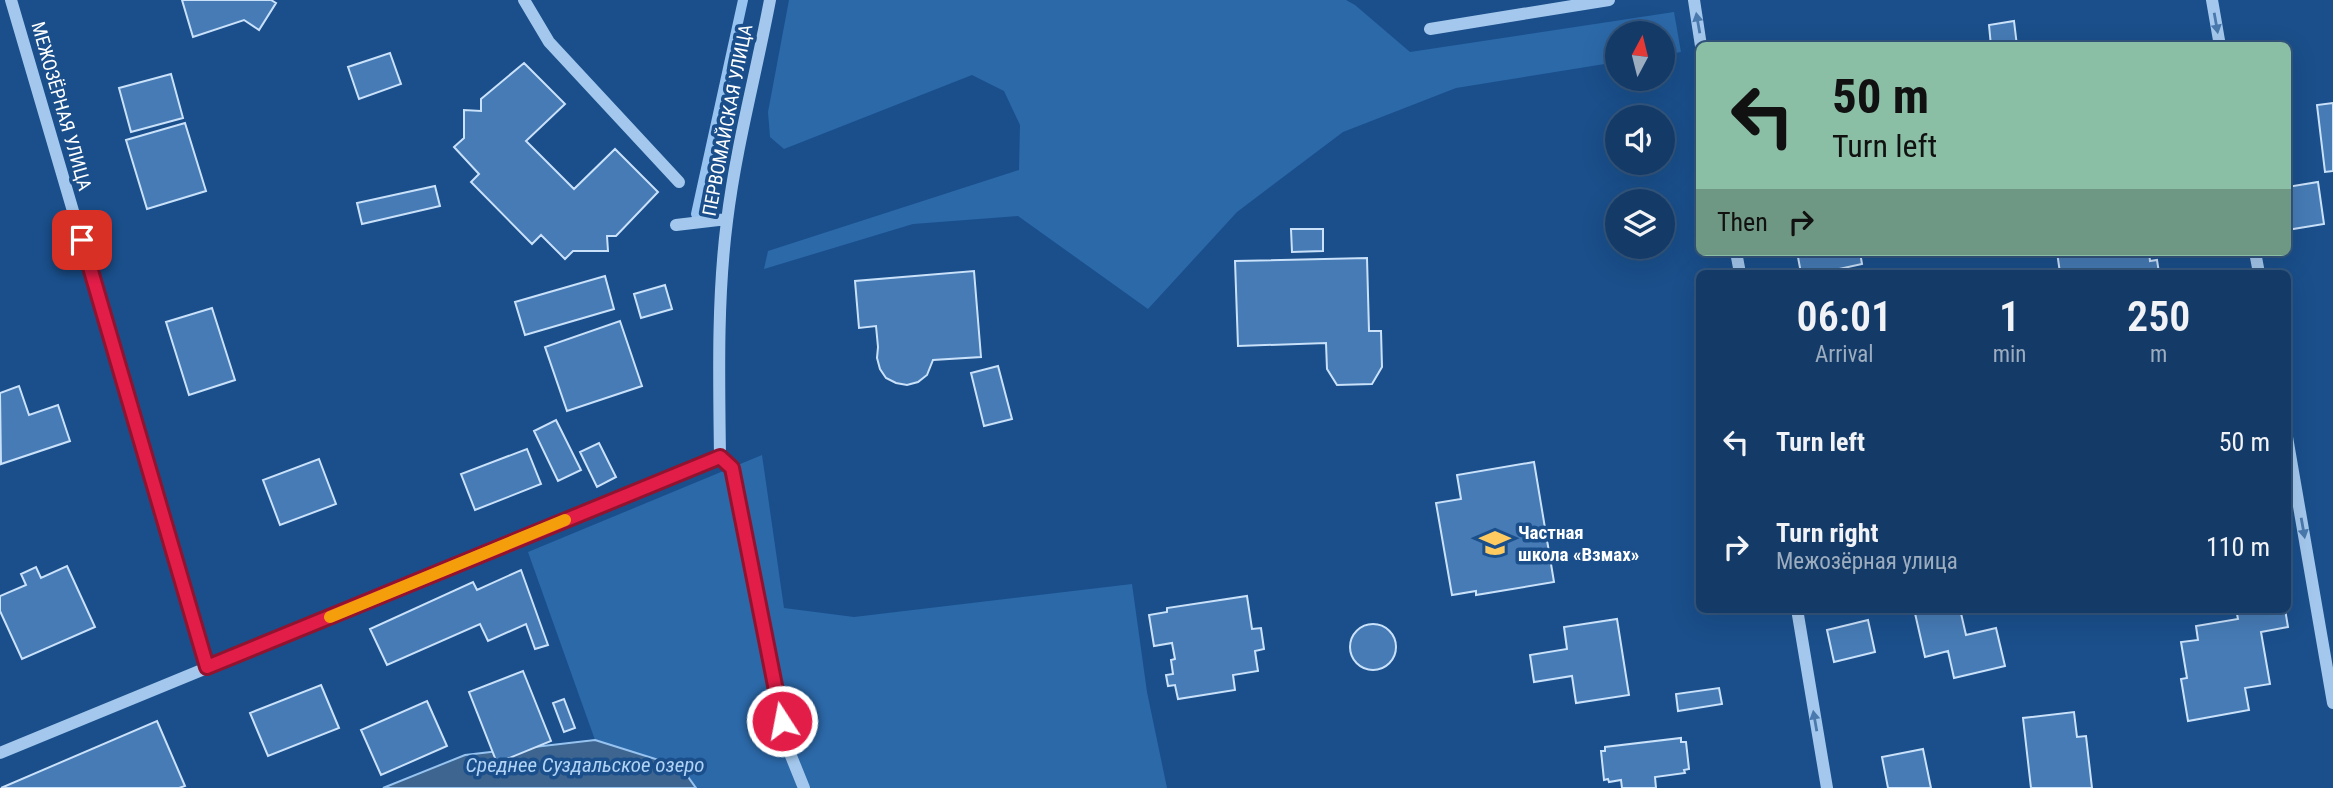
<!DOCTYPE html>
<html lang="en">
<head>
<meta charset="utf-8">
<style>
	:root { --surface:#143b68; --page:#1d426e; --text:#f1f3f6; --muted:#9dadc0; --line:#33557c }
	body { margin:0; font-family:"Roboto Condensed",sans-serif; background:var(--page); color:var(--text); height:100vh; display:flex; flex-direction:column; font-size:26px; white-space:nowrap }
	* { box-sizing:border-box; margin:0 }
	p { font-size:23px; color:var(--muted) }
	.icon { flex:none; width:38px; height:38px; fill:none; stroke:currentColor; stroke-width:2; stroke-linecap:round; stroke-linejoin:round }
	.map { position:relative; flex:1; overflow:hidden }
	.drawer { position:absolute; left:1696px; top:270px; width:595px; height:343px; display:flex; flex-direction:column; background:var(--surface); border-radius:10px; box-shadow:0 7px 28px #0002,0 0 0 2px var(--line) }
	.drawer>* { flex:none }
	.guide { position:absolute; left:1696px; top:42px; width:595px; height:214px; border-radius:10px; box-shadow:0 7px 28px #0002,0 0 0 2px var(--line); background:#8abfa5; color:#111; overflow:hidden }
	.needle { width:46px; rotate:7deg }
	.fabs { position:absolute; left:1605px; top:21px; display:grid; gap:14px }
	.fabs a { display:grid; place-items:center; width:70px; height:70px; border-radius:50%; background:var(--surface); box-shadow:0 7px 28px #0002,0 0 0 2px var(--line); font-size:35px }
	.pin { position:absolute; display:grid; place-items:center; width:60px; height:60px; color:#fff; margin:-30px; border-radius:14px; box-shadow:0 4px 10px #0006 }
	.me { position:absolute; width:77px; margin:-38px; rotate:349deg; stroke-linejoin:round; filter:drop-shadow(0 0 5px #0008) }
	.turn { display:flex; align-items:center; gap:24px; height:147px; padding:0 21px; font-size:32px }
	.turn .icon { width:91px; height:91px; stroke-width:2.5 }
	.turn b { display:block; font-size:49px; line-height:60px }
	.then { display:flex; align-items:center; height:66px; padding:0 21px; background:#0003; gap:14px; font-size:26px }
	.eta { display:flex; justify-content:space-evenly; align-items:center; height:119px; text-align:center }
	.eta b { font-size:42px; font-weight:600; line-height:49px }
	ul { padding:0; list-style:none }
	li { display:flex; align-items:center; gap:21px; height:105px; padding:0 21px }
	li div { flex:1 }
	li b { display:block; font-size:26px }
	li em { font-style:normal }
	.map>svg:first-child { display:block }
	.green { fill:#2c69a9 }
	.water { fill:#3e6590; stroke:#97c3f0; stroke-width:2 }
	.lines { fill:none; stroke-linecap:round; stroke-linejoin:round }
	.stream { stroke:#97c3f0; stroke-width:10 }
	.building { fill:#467bb5; stroke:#cae1fa; stroke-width:2 }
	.minor { stroke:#a4c8ed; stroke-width:12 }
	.oneway { fill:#4a79ad }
	.route-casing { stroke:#92132f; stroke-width:18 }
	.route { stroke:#e11d48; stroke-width:12 }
	.slow { stroke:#f59e0b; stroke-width:12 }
	.labels { text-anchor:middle; stroke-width:7; stroke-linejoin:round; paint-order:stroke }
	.street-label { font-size:19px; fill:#fff; stroke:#1a4f8b }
	.poi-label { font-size:19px; font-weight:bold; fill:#fff; stroke:#1a4f8b; text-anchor:start }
	.water-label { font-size:21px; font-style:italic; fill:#b0d2f5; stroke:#1a4f8b }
</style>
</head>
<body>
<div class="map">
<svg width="2333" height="788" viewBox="0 0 2333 788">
	<rect width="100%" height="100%" fill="#1a4f8b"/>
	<path class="green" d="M 789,0 L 1346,0 L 1355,5 L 1410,52 L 1674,12 L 1681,52 L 1663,55 L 1662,33 L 1617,33 L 1617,62 L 1456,88 L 1343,132 L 1237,212 L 1148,309 L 1018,216 L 913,224 L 764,269 L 768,251 L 1019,170 L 1020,125 L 1004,91 L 972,75 L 784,149 L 770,137 L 768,112 Z
		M 762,455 L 784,608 L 854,617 L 1132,584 L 1147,692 L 1167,788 L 696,788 L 681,767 L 595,740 L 528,552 Z"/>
	<path class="water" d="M 595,740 L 681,767 L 696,788 L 383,788 L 465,755 Z"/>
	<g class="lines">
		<path class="stream" d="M 696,214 L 743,0"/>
	</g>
	<path class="building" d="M 182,0 L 271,0 L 276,3 L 259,30 L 244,20 L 193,37 Z
		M 2014,21 L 2017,46 L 1991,46 L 1989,25 Z
		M 390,53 L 401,84 L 359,99 L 348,67 Z
		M 524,63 L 565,104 L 526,141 L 574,189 L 615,149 L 658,192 L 616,236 L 607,236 L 608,251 L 573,251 L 565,259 L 541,235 L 532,244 L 471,182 L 479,174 L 454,147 L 464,138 L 464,110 L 481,111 L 481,99 Z
		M 171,74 L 183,118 L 131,132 L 119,88 Z
		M 2333,103 L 2333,171 L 2325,172 L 2317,105 Z
		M 185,123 L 206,191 L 147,209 L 126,140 Z
		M 2318,182 L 2324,224 L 2287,230 L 2287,187 Z
		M 435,186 L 440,206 L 362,224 L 357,203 Z
		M 1291,229 L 1323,229 L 1323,251 L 1292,252 Z
		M 1797,252 L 1860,252 L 1862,264 L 1839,269 L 1840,273 L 1801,273 Z
		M 2057,252 L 2149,252 L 2150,261 L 2157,260 L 2159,273 L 2060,273 Z
		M 1367,258 L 1369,331 L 1381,331 L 1382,367 L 1372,384 L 1337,385 L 1327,369 L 1326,343 L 1238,346 L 1235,261 Z
		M 974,271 L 981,357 L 933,360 L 927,375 L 918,382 L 907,385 L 896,383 L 886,378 L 880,369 L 877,358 L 878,347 L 876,326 L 859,328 L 855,281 Z
		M 605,276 L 614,309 L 525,335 L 515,302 Z
		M 665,285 L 672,309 L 641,318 L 634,294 Z
		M 212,308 L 235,380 L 189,395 L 166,322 Z
		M 620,321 L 642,386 L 567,411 L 545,347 Z
		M 998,366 L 1012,419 L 984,426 L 971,373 Z
		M 19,386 L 29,415 L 58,405 L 70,441 L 1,464 L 0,393 Z
		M 556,420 L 581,470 L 558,481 L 534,431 Z
		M 599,443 L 616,477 L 597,487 L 580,452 Z
		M 527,449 L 541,484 L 475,510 L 461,474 Z
		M 319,459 L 336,504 L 280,525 L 263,480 Z
		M 1534,462 L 1554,582 L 1476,595 L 1476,591 L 1452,595 L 1436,503 L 1461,499 L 1457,475 Z
		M 67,566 L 95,627 L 22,659 L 0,611 L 0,596 L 26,585 L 21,574 L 36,567 L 41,578 Z
		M 521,570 L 548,645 L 535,649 L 526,624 L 488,641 L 480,624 L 387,665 L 370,629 L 473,582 L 477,590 Z
		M 1247,596 L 1252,629 L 1261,628 L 1264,649 L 1255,651 L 1258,671 L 1233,675 L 1235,690 L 1178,699 L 1175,685 L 1168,686 L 1166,675 L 1173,674 L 1171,660 L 1175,659 L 1172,643 L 1154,646 L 1149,615 L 1167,612 L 1167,608 Z
		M 1914,609 L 1960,609 L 1966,635 L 1996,628 L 2005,666 L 1954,678 L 1948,651 L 1925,657 Z
		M 2236,609 L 2285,609 L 2288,627 L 2261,632 L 2270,684 L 2245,688 L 2249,710 L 2188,721 L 2181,679 L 2187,678 L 2181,642 L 2198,640 L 2196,626 L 2238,619 Z
		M 1617,619 L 1629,695 L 1576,703 L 1572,676 L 1534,682 L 1530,655 L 1567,649 L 1564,627 Z
		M 1868,620 L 1875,652 L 1834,662 L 1827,630 Z
		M1350 647a23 23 0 1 1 46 0a23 23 0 1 1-46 0Z
		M 523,671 L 551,741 L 497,763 L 469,692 Z
		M 321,685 L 339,728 L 268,756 L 250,713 Z
		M 1719,688 L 1722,704 L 1678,711 L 1676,694 Z
		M 564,699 L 575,728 L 564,732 L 553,703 Z
		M 427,701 L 447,746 L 381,775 L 361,730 Z
		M 2074,712 L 2077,737 L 2086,736 L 2092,788 L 2031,788 L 2023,718 Z
		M 157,721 L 185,786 L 179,788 L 1,788 Z
		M 1681,738 L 1681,742 L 1686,742 L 1689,769 L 1684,770 L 1685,773 L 1655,777 L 1656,788 L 1622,788 L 1621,780 L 1609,782 L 1608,779 L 1604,780 L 1601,751 L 1605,751 L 1605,747 Z
		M 1923,749 L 1931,788 L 1888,788 L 1882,757 Z"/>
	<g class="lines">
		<path class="minor" d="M 11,0 L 207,667
			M 524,0 L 549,42 L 679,182
			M 1694,0 L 1701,46
			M 2212,0 L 2220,46
			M 1430,29 L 1609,0
			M 676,225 L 727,219
			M 1736,252 L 1740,273
			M 2255,252 L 2259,273
			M 2287,437 L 2333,703
			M 720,457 C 719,379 717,299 727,221 C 736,147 756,74 770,0
			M 720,457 L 732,468 L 787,746 L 804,788
			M 1797,609 L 1827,788
			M 0,753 L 720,457"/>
	</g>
	<defs><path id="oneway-solid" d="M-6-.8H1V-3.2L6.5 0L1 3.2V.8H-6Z" transform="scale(1.75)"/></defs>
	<g class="oneway">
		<use href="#oneway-solid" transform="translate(1698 23) rotate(-100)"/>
		<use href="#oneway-solid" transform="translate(2216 23) rotate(80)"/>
		<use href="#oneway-solid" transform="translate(2303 528) rotate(80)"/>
		<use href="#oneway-solid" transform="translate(1815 721) rotate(-100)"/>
	</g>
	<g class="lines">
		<g class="route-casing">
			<path id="route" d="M 82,240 L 207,667 L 720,457 L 732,468 L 782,721"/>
		</g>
		<use href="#route" class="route"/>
		<path class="slow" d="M 330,617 L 565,520"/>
	</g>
	<defs>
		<g id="school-bare" transform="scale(2.415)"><path d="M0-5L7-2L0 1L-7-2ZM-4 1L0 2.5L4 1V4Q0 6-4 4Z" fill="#ffcb60" stroke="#1a4f8b" stroke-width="2.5" paint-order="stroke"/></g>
	</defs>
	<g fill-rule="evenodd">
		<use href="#school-bare" x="1495" y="543"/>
	</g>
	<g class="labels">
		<g class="street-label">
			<text transform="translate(62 106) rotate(74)" y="7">МЕЖОЗЁРНАЯ УЛИЦА</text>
			<text transform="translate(727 120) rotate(-79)" y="7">ПЕРВОМАЙСКАЯ УЛИЦА</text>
		</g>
		<g class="poi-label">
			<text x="1518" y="539">Частная<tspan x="1518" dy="22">школа «Взмах»</tspan></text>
		</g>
		<g class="water-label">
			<text x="585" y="772">Среднее Суздальское озеро</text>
		</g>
	</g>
</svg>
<div class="fabs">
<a><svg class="needle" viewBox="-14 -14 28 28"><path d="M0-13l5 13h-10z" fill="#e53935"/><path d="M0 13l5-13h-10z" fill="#9dadc0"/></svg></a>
<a><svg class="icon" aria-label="sound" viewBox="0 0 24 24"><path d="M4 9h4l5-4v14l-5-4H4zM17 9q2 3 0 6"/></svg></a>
<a><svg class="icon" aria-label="layers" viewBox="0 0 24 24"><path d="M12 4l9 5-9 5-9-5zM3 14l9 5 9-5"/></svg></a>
</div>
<div class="pin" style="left:82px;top:240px;background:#d93025"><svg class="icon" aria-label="arrive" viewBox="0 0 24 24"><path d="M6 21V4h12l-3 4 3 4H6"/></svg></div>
<svg class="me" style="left:782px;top:721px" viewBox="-20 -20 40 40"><circle r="17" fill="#e11d48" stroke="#fff" stroke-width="3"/><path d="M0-11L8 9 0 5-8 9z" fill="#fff"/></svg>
<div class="guide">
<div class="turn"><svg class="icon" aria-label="left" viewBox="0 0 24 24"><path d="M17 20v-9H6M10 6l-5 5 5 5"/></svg><div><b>50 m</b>Turn left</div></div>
<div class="then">Then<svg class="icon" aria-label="right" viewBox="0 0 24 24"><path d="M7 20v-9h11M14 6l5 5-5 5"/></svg></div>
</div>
<section class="drawer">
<div class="eta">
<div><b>06:01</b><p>Arrival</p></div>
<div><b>1</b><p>min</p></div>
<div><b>250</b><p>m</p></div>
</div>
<ul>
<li><svg class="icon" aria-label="left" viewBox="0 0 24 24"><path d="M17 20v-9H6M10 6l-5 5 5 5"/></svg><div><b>Turn left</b></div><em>50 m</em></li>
<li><svg class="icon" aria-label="right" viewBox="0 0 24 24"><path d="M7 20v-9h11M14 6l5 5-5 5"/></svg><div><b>Turn right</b><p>Межозёрная улица</p></div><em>110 m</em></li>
</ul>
</section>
</div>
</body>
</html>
